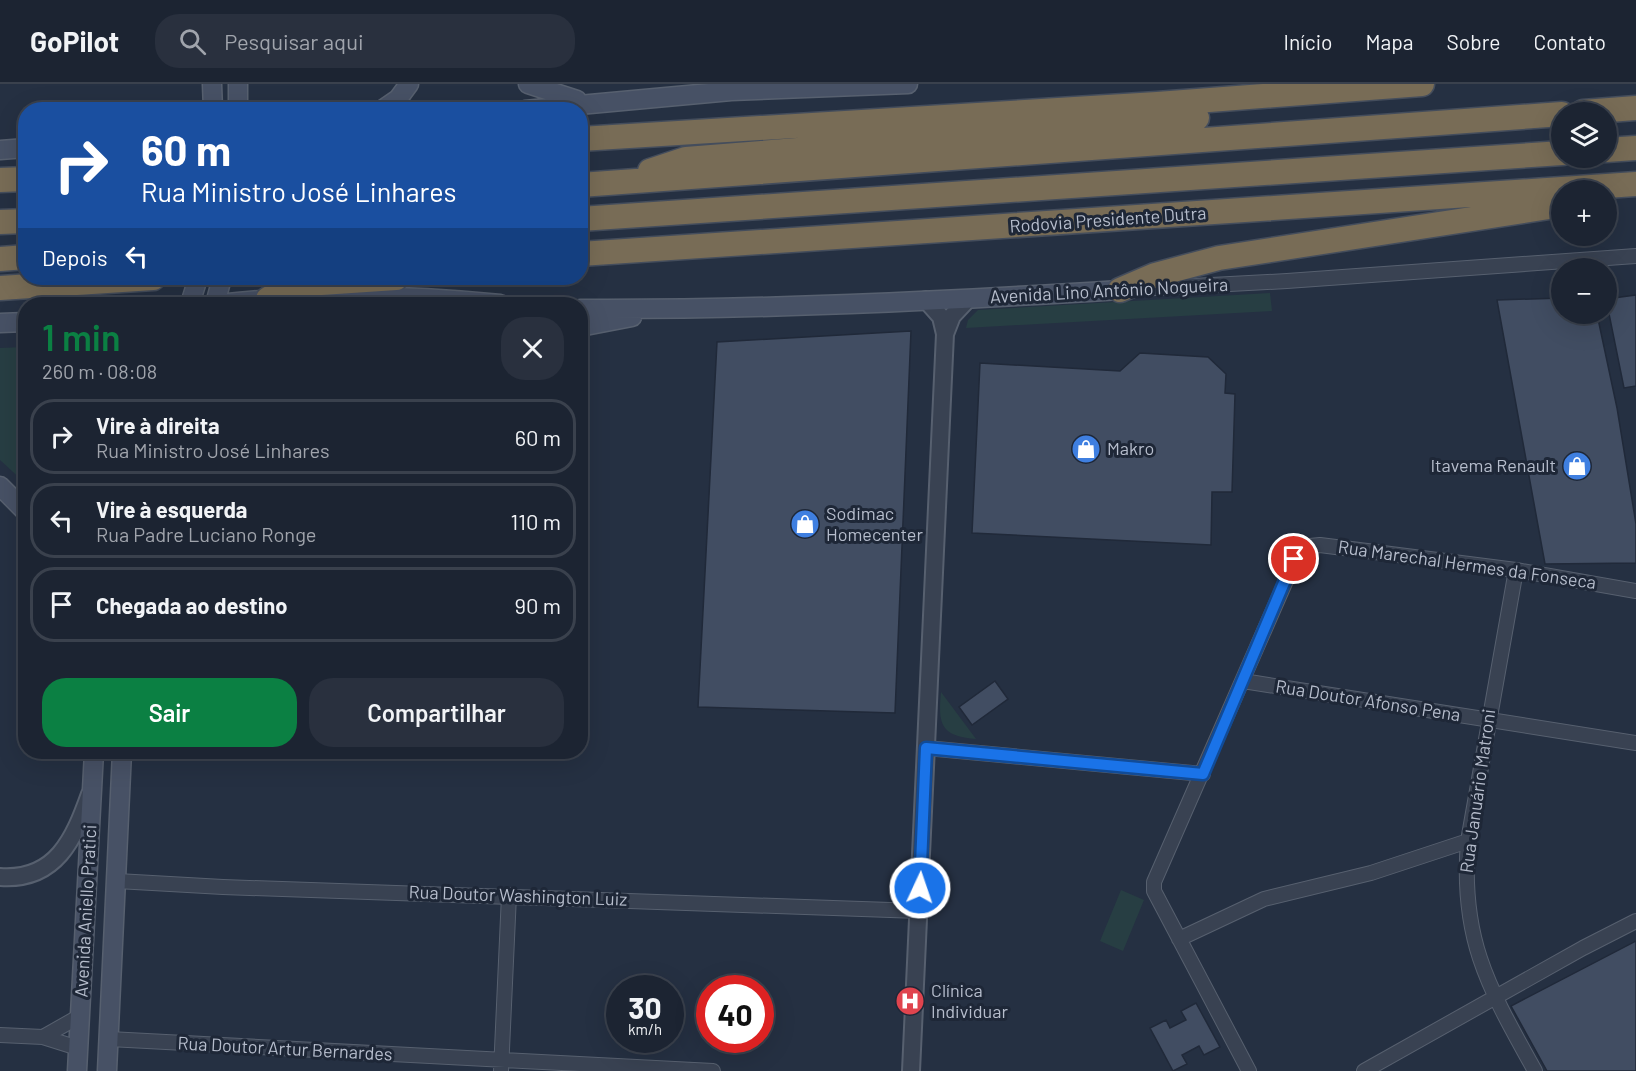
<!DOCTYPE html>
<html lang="pt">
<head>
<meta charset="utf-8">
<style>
	:root { --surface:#1c2432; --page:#29303e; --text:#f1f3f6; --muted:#a0a4ac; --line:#3a414d; --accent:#0b8043 }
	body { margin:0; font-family:Barlow,sans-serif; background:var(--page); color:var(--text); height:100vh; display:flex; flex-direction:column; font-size:22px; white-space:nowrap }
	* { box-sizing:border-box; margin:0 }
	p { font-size:20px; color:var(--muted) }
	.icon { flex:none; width:33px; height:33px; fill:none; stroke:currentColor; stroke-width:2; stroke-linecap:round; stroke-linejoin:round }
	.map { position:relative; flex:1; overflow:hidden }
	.sheet { position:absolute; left:18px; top:213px; width:570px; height:462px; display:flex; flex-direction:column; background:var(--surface); border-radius:24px; box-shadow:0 6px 24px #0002,0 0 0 2px var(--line) }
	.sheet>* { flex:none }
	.hud { position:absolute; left:18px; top:18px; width:570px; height:183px; border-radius:24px; box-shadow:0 6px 24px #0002,0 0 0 2px var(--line); background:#1a4fa0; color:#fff; overflow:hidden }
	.tools { position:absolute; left:1551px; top:18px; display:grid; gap:12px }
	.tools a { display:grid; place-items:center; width:66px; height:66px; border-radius:50%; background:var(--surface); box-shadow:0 6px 24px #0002,0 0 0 2px var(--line); font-size:30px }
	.speed { position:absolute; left:606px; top:891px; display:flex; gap:12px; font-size:30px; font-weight:700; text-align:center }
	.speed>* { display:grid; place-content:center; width:78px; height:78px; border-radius:50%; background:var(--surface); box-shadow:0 6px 24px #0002,0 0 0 2px var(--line); line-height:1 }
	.speed small { font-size:15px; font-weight:400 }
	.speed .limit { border:9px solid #d22; background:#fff; color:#111 }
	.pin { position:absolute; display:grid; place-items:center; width:51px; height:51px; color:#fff; margin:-26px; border:3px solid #fff; border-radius:50%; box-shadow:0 2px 6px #0007 }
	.me { position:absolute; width:66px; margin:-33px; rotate:3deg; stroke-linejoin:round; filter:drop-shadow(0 0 4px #0008) }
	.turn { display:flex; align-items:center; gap:21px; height:126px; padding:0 24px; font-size:27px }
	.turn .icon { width:78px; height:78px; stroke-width:2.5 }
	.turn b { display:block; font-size:42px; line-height:51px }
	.then { display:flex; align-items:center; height:57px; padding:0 24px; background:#0003; gap:12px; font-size:22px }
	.round { display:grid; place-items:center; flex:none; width:63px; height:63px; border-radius:24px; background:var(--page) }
	.summary { display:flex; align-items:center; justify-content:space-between; height:102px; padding:0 24px }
	h1 { font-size:36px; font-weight:600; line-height:45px; color:var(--accent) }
	.button { display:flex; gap:12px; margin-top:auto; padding:12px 24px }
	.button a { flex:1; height:69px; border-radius:24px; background:var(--accent); color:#fff; font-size:24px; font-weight:600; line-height:69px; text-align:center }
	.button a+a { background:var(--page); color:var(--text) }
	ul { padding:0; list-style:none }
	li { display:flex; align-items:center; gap:18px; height:75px; margin:0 12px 9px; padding:0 12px; border:3px solid var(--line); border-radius:24px }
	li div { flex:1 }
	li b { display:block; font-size:22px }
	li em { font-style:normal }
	header { display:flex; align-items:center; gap:36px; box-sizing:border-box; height:84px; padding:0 30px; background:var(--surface); border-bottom:2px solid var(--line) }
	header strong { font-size:28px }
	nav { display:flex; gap:33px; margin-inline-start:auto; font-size:21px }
	.search { width:420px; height:54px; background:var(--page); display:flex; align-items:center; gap:15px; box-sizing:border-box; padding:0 21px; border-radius:24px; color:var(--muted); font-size:22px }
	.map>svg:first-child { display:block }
	.green { fill:#273e43 }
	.building { fill:#414d62; stroke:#202939; stroke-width:1.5 }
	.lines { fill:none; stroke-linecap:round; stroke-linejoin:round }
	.minor-casing { stroke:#57606f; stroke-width:16 }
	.tertiary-casing { stroke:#57606f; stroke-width:20 }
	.secondary-casing { stroke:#57606f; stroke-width:21 }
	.motorway-casing { stroke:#444d5c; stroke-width:27 }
	.minor { stroke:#394252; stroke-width:14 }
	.tertiary { stroke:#394252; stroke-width:16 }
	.secondary { stroke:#475165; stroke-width:18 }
	.motorway { stroke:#786c56; stroke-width:24 }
	.route-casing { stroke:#114b97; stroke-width:15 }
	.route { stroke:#1a73e8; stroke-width:10 }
	.labels { text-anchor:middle; stroke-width:6; stroke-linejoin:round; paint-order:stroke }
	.street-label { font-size:18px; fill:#b6bdcc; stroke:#1e2737 }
	.poi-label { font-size:18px; fill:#b6bdcc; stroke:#1e2737; text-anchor:start }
</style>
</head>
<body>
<header>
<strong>GoPilot</strong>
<div class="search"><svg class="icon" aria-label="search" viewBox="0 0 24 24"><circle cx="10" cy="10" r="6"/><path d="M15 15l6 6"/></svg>Pesquisar aqui</div>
<nav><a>Início</a><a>Mapa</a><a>Sobre</a><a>Contato</a></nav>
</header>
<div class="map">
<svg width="1636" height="987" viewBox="0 0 1636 987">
	<rect width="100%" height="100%" fill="#253042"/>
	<path class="green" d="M 1270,209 L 1272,227 L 966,244 L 968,236 L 978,226 Z
		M 25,263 L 26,263 L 25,399 L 0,376 L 0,264 Z
		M 941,608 L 976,655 C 940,652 938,640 941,608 Z
		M 1121,806 L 1144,816 L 1123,867 L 1100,857 Z"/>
	<path class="building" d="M 1636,211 L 1636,302 L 1624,304 L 1606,215 Z
		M 1562,214 L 1562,230 L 1597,230 L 1617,324 L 1636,440 L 1636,479 L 1545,480 L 1497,216 Z
		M 911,247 L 895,629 L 698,623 L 717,258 Z
		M 1140,269 L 1208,273 L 1226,290 L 1225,309 L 1235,310 L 1232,408 L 1212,408 L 1211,461 L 972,449 L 980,279 L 1120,287 Z
		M 995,597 L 1008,615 L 972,641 L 959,623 Z
		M 1636,857 L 1636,987 L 1547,987 L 1511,922 Z
		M 1196,919 L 1220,963 L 1204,971 L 1199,962 L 1182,971 L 1187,980 L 1173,987 L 1150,944 L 1166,936 L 1170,944 L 1186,936 L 1181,927 Z"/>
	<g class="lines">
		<g class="minor-casing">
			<path id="minor" d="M 1137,205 L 1287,197 L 1636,172
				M 1516,486 L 1468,757 C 1460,856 1489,904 1535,987
				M 1243,597 L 1636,659
				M 926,664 L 1203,690
				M 117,797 L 223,803 L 919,827
				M 1179,855 L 1264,815 L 1371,789 L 1468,757
				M 0,951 L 43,953 L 78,964
				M 43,953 L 80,932
				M 109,955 L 713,987
				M 501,987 L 509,811
				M 1249,987 L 1154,807 L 1154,798 L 1299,467 L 1310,462 L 1320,461 L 1516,486 L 1636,507
				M 1364,987 L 1583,864 L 1636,837"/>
		</g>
		<g class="tertiary-casing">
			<path id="tertiary" d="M 945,250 L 952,232 L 968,215
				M 0,793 C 56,797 74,755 90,710
				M 911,987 L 945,250 L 941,233 L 926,216"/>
		</g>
		<g class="secondary-casing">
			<path id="secondary" d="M 212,0 L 213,26
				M 238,0 L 238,26
				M 528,0 L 577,16
				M 382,26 L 398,15 L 409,0
				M 525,26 L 731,7 L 908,0
				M 0,66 L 26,64
				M 190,220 L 198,194
				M 215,220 L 222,194
				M 219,220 C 312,209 406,210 500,220
				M 580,225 C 760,226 941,217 1120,206
				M 0,239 L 26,238
				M 580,243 L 632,233
				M 0,402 L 26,428
				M 77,987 L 94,668
				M 107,987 L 122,668"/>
		</g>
		<g class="motorway-casing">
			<path id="motorway" d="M 1583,28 L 1636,24
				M 580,55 L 1157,20 L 1422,0
				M 1606,66 L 1636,64
				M 650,87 L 686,75 L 1197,34
				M 0,96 L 26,95
				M 580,101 L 1562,30
				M 580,135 L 1562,69
				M 0,138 L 26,137
				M 580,170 L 1636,100
				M 0,175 L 26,173
				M 0,204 L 153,194
				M 1120,206 L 1155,191 L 1219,174 L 1562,121
				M 268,215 L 291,201 L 396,194"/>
		</g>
		<use href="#minor" class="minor"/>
		<use href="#tertiary" class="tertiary"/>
		<use href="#secondary" class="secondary"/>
		<use href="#motorway" class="motorway"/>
	</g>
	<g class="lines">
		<g class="route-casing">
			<path id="route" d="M 920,804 L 926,664 L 1203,690 L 1294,475"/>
		</g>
		<use href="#route" class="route"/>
	</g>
	<defs>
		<g id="shop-disc" transform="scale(1.5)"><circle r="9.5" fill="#3f7fe0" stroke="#1e2737"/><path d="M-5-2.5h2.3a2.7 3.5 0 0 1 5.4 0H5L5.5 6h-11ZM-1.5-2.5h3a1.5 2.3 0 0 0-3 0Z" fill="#fff"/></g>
		<g id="hospital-disc" transform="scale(1.5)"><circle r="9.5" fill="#e0444e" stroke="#1e2737"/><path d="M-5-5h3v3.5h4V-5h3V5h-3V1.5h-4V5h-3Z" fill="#fff"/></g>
	</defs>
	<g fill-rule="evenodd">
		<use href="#shop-disc" x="1086" y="365"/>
		<use href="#shop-disc" x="1577" y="382"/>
		<use href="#shop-disc" x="805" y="440"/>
		<use href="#hospital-disc" x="910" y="917"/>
	</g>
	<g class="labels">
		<g class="street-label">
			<text transform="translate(1108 136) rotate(-4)" y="6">Rodovia Presidente Dutra</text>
			<text transform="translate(1109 207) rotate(-3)" y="6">Avenida Lino Antônio Nogueira</text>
			<text transform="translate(1467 481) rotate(8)" y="6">Rua Marechal Hermes da Fonseca</text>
			<text transform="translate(1368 617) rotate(9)" y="6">Rua Doutor Afonso Pena</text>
			<text transform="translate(1478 707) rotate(-82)" y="6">Rua Januário Matroni</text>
			<text transform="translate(518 812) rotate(2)" y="6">Rua Doutor Washington Luiz</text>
			<text transform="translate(86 827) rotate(-87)" y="6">Avenida Aniello Pratici</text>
			<text transform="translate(285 965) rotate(3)" y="6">Rua Doutor Artur Bernardes</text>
		</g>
		<g class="poi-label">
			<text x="1107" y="371">Makro</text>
			<text x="1556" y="388" text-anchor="end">Itavema Renault</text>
			<text x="826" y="436">Sodimac<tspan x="826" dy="21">Homecenter</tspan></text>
			<text x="931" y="913">Clínica<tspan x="931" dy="21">Individuar</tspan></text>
		</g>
	</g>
</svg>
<div class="tools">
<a><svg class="icon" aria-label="layers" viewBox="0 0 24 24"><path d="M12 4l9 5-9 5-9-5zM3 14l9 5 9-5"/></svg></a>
<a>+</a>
<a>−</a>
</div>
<div class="speed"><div>30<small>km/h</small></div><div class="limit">40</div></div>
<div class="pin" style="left:1294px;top:475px;background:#d93025"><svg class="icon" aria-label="arrive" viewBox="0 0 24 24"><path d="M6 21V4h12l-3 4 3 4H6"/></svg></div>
<svg class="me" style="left:920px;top:804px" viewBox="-20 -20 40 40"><circle r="17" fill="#1a73e8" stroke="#fff" stroke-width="3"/><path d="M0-11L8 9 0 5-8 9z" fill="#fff"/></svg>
<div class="hud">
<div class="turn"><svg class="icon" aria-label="right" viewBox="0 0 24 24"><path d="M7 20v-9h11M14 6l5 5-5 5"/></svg><div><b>60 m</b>Rua Ministro José Linhares</div></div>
<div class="then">Depois<svg class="icon" aria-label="left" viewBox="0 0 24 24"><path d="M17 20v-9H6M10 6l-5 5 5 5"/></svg></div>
</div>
<section class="sheet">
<div class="summary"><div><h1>1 min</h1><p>260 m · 08:08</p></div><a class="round"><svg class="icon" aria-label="close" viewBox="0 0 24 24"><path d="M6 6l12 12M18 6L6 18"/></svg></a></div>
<ul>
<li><svg class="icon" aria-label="right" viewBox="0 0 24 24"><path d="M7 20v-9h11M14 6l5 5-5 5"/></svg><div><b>Vire à direita</b><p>Rua Ministro José Linhares</p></div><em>60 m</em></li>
<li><svg class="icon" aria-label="left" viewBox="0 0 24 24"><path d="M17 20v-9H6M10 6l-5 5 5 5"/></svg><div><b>Vire à esquerda</b><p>Rua Padre Luciano Ronge</p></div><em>110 m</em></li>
<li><svg class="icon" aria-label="arrive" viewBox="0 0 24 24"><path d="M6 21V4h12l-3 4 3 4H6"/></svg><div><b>Chegada ao destino</b></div><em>90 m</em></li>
</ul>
<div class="button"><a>Sair</a><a>Compartilhar</a></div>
</section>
</div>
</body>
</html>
